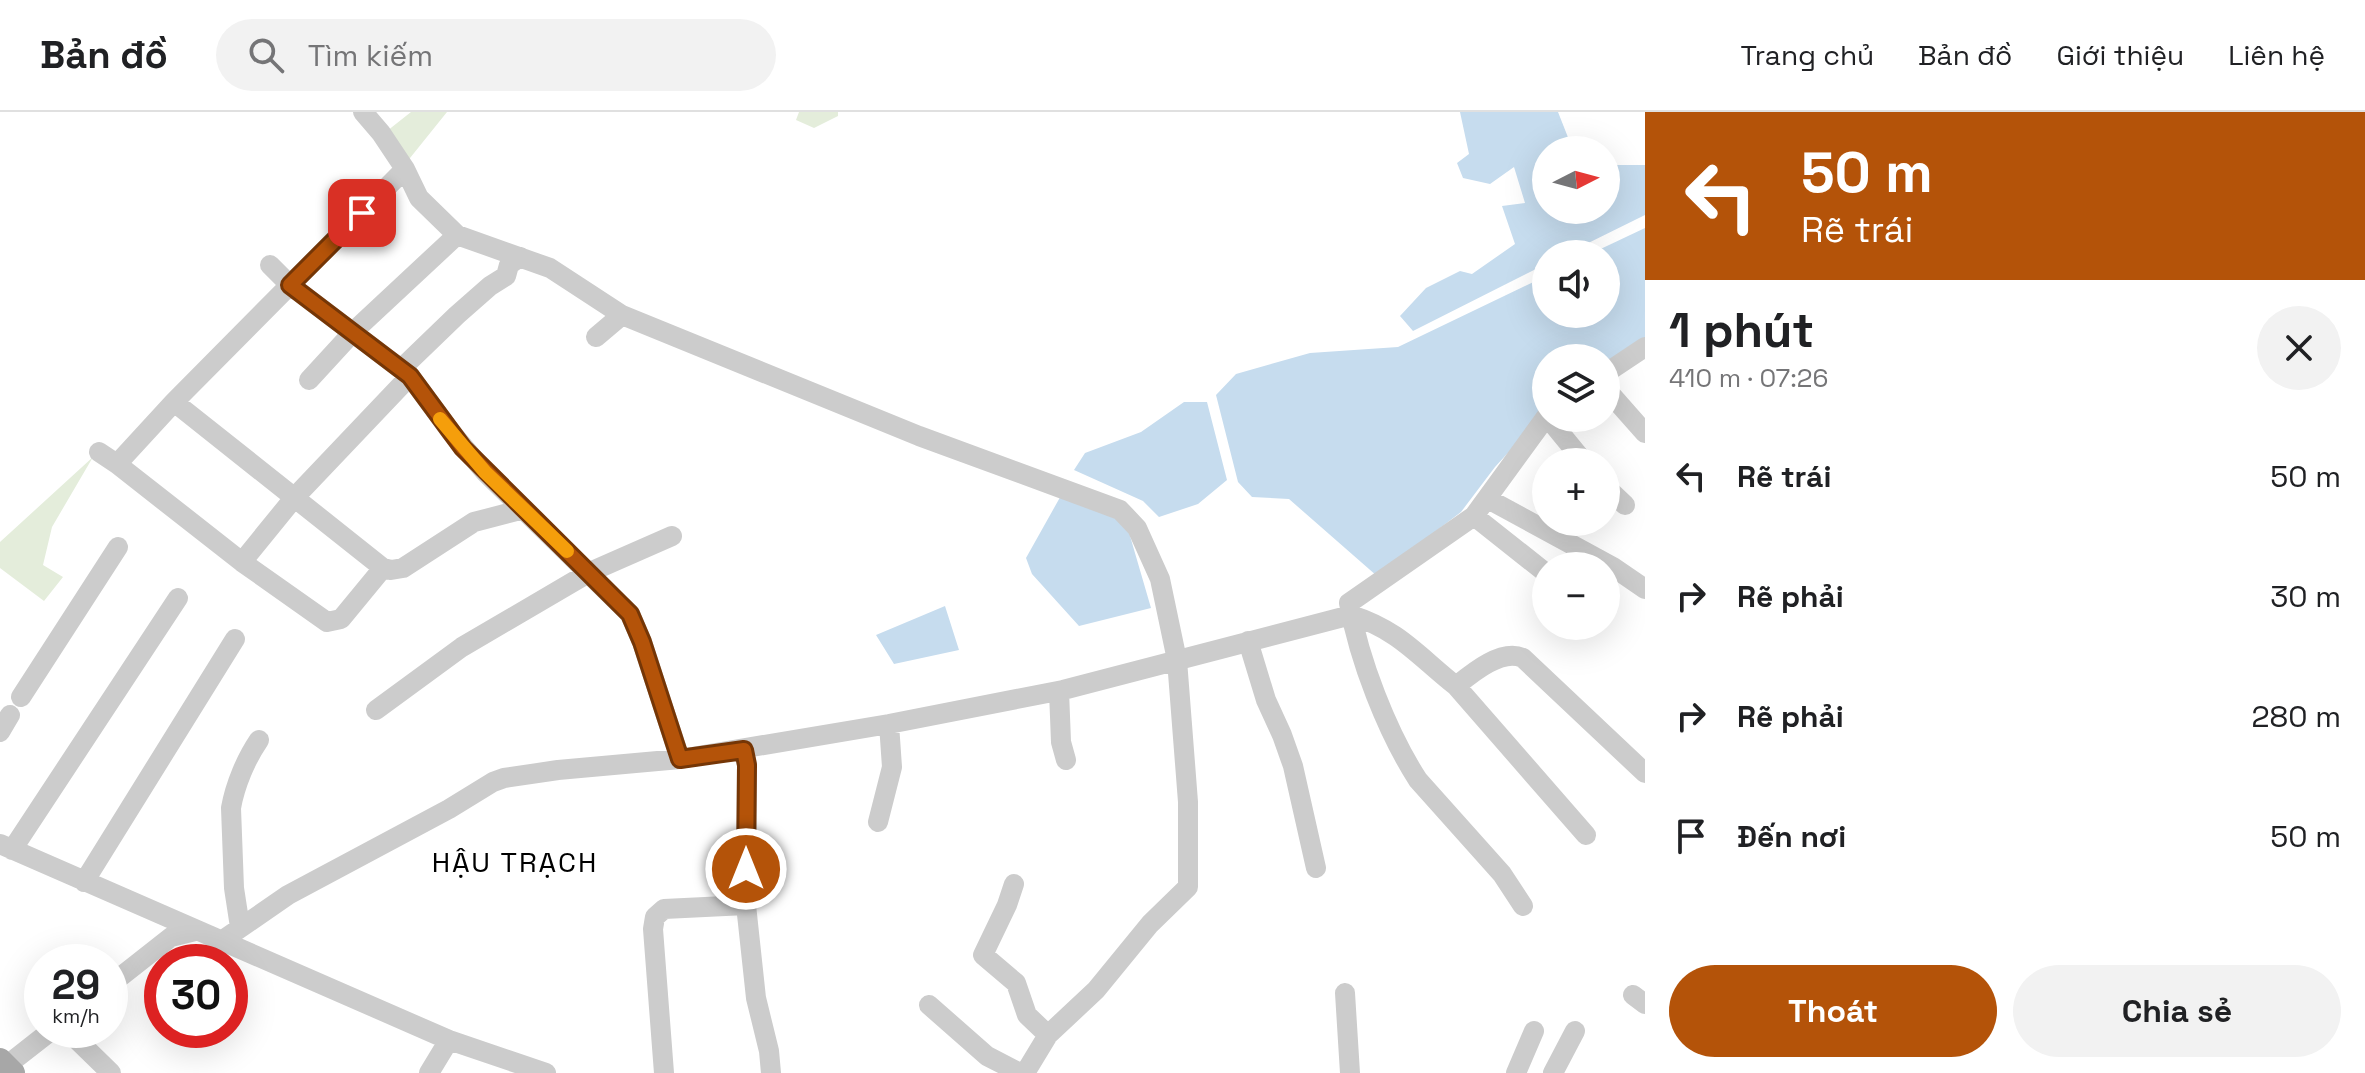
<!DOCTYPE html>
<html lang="vi">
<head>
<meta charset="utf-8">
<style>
	:root { --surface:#fff; --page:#f2f2f2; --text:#202124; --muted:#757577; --line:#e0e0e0; --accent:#b45309 }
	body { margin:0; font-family:"Space Grotesk",sans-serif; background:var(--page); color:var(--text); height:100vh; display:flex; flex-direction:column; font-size:30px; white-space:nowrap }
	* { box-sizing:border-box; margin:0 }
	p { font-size:26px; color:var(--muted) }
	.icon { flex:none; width:44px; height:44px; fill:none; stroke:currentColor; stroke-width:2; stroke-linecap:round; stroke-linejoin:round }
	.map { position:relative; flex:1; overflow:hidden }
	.drawer { display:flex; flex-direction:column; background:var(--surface); width:720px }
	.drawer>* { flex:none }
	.hud { background:#b45309; color:#fff; overflow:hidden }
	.needle { width:52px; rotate:84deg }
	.buttons { position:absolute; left:1532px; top:24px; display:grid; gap:16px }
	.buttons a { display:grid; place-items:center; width:88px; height:88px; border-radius:50%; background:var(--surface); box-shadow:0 8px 32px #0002; font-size:40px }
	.speed { position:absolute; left:24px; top:832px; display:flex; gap:16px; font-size:40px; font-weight:700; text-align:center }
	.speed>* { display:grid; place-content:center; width:104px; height:104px; border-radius:50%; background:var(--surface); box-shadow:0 8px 32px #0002; line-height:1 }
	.speed small { font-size:20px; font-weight:400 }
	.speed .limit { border:12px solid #d22; background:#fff; color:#111 }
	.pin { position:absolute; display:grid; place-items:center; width:68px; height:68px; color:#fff; margin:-34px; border-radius:16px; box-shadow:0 4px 12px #0006 }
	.me { position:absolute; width:88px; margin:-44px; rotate:0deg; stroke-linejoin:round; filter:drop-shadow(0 0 6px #0008) }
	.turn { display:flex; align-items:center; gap:28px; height:168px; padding:0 24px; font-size:36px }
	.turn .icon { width:104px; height:104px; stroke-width:2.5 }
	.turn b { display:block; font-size:56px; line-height:68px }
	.round { display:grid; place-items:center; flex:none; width:84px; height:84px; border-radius:42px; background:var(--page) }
	.summary { display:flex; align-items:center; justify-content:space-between; height:136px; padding:0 24px }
	h1 { font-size:48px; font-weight:800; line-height:60px }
	.primary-button { display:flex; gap:16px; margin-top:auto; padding:16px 24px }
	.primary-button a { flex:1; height:92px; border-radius:48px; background:var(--accent); color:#fff; font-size:32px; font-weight:800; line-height:92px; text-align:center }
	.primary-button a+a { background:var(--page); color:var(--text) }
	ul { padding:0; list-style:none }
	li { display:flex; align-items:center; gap:24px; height:120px; padding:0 24px }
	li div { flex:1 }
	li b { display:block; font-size:30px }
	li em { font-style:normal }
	header { display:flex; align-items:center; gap:48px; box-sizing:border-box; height:112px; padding:0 40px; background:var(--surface); border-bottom:2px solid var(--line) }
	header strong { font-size:38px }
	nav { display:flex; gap:44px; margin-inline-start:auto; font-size:28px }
	.search { width:560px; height:72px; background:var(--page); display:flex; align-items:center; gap:20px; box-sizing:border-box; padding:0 28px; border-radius:44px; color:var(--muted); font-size:30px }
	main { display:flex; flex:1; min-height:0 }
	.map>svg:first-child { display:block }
	.green { fill:#e4eddb }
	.water { fill:#c6dcee }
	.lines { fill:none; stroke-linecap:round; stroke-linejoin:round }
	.minor { stroke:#ccc; stroke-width:20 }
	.major { stroke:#a7a7a7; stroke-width:24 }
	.route-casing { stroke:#753606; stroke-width:20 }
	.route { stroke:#b45309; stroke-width:14 }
	.slow { stroke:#f59e0b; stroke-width:14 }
	.labels { text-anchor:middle; stroke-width:8; stroke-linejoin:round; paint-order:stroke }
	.quarter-label { font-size:28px; letter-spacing:2px; fill:#000; stroke:#fff }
</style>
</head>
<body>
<header>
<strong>Bản đồ</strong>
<div class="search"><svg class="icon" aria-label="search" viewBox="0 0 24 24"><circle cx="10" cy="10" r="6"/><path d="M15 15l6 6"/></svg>Tìm kiếm</div>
<nav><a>Trang chủ</a><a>Bản đồ</a><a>Giới thiệu</a><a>Liên hệ</a></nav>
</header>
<main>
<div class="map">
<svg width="1645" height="961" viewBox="0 0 1645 961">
	<rect width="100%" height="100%" fill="#fff"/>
	<path class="green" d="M 411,0 L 447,0 L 406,51 L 387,19 Z
		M 799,0 L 838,0 L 838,4 L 814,16 L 796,8 Z
		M 93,345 L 52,415 L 43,453 L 63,465 L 44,489 L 0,456 L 0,430 Z"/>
	<path class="water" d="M 1460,0 L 1558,0 L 1573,38 L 1546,38 L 1546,98 L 1606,98 L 1606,53 L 1645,53 L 1645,103 L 1566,142 L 1546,142 L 1546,152 L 1413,219 L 1400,204 L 1426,176 L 1460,159 L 1472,162 L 1515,132 L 1502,94 L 1525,91 L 1514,55 L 1490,72 L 1463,66 L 1457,51 L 1469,42 Z
		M 1645,116 L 1645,227 L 1606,254 L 1606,246 L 1546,246 L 1546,299 L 1495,355 L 1461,400 L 1377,464 L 1289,387 L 1252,385 L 1238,370 L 1216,283 L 1236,262 L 1310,241 L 1398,235 L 1546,164 L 1546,202 L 1606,202 L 1606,142 L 1590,142 Z
		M 1184,290 L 1207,290 L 1227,368 L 1198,392 L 1159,405 L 1143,389 L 1074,358 L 1085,341 L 1141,320 Z
		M 1063,380 L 1112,398 L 1128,417 L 1151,496 L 1079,514 L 1032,462 L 1026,446 Z
		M 945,494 L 959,538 L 894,552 L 876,523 Z"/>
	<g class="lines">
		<path class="minor" d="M 363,0 L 381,21 L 405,57 L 419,86 L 457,123 L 550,156 L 622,203 L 919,324 L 1120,398 L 1137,416 L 1160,467 L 1177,548 L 1188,690 L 1188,775 L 1150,812 L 1096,878 L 1048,923 L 1025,961
			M 270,153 L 290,173 L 410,264 L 451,320 L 485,360 L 630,502 L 642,530 L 680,647
			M 596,225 L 622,203
			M 401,257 L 457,203 L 490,174 L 506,164 L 509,153 L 520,145
			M 1606,261 L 1645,235
			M 309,268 L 354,219 L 457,123
			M 1606,277 L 1645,321
			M 174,290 L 383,456 L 391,458 L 403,456 L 474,410 L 524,397
			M 1548,306 L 1584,350
			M 99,340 L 117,352 L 242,450 L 327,510 L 341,507 L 383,456
			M 117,352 L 174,290 L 405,57
			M 1606,375 L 1625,393
			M 1488,387 L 1613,455 L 1645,477
			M 1474,404 L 1546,461
			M 242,450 L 294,386 L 410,264
			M 1248,529 L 1266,588 L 1282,623 L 1293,654 L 1316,756
			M 1456,574 L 1586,723
			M 1059,579 L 1061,630 L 1066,648
			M 21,585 L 118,435
			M 376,598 L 462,535 L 590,460 L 672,424
			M 0,620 L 10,603
			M 744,638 L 747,653 L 746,783
			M 878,710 L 892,655 L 889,612
			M 0,732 L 449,928 L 546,961
			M 12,738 L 178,486
			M 84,770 L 235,527
			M 1014,772 L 1007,793 L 983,843 L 1016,871 L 1027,903 L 1048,923
			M 1523,794 L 1502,762 L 1418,668 C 1387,620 1359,548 1349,491 L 1474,404 L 1546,305
			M 240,815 L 234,776 L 231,696 C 235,673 246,647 259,628
			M 220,830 L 288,783 L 449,697 L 493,670 L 504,666 L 558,658 L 680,647 L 889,612 L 1063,578 L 1351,503 C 1399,518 1418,544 1456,574 C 1472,561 1502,536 1523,546 L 1645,661
			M 110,873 L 171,825 L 195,819
			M 1345,881 L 1350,961
			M 1633,883 L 1645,892
			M 929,893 L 987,944 L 1020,961
			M 67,918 L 111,961
			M 6,954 L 52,918
			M 429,961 L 449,928
			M 664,961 L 653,817 L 655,805 L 664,797 L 746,793 L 756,886 L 769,939 L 771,961
			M 1516,961 L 1534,919
			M 1553,961 L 1575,919"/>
		<path class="major" d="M 0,948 L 13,961"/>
	</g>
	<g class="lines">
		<g class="route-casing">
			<path id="route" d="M 362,101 L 290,173 L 410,264 L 463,336 L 630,502 L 642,530 L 680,647 L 744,638 L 747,653 L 746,757"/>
		</g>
		<use href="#route" class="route"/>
		<path class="slow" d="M 440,307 L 485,360 L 567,439"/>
	</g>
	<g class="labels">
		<g class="quarter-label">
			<text x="515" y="760">HẬU TRẠCH</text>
		</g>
	</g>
</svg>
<div class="buttons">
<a><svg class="needle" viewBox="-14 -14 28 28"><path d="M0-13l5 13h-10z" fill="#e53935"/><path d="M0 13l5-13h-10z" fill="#757577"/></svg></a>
<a><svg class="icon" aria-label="sound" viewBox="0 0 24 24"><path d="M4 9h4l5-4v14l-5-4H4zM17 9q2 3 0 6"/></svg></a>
<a><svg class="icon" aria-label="layers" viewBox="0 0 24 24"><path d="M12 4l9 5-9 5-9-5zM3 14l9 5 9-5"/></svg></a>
<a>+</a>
<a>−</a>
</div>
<div class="speed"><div>29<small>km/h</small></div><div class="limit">30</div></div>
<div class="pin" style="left:362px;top:101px;background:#d93025"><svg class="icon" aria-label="arrive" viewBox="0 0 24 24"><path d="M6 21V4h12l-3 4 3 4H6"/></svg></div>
<svg class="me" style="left:746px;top:757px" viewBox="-20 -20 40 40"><circle r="17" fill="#b45309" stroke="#fff" stroke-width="3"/><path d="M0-11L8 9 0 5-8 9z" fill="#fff"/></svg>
</div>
<section class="drawer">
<div class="hud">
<div class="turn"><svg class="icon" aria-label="left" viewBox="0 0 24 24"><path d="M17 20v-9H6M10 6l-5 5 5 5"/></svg><div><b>50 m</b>Rẽ trái</div></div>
</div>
<div class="summary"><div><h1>1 phút</h1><p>410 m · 07:26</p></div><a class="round"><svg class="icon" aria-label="close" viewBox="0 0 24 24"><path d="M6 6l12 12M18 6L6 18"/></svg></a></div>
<ul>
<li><svg class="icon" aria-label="left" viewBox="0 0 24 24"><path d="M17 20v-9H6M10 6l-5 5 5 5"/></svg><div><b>Rẽ trái</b></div><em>50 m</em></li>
<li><svg class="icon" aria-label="right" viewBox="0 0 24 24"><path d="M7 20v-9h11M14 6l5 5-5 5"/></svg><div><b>Rẽ phải</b></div><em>30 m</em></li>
<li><svg class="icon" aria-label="right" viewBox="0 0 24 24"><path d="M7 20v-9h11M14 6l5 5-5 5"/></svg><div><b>Rẽ phải</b></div><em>280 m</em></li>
<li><svg class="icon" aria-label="arrive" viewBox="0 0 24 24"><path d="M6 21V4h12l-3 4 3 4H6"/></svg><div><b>Đến nơi</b></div><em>50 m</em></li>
</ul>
<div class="primary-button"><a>Thoát</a><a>Chia sẻ</a></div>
</section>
</main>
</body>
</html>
